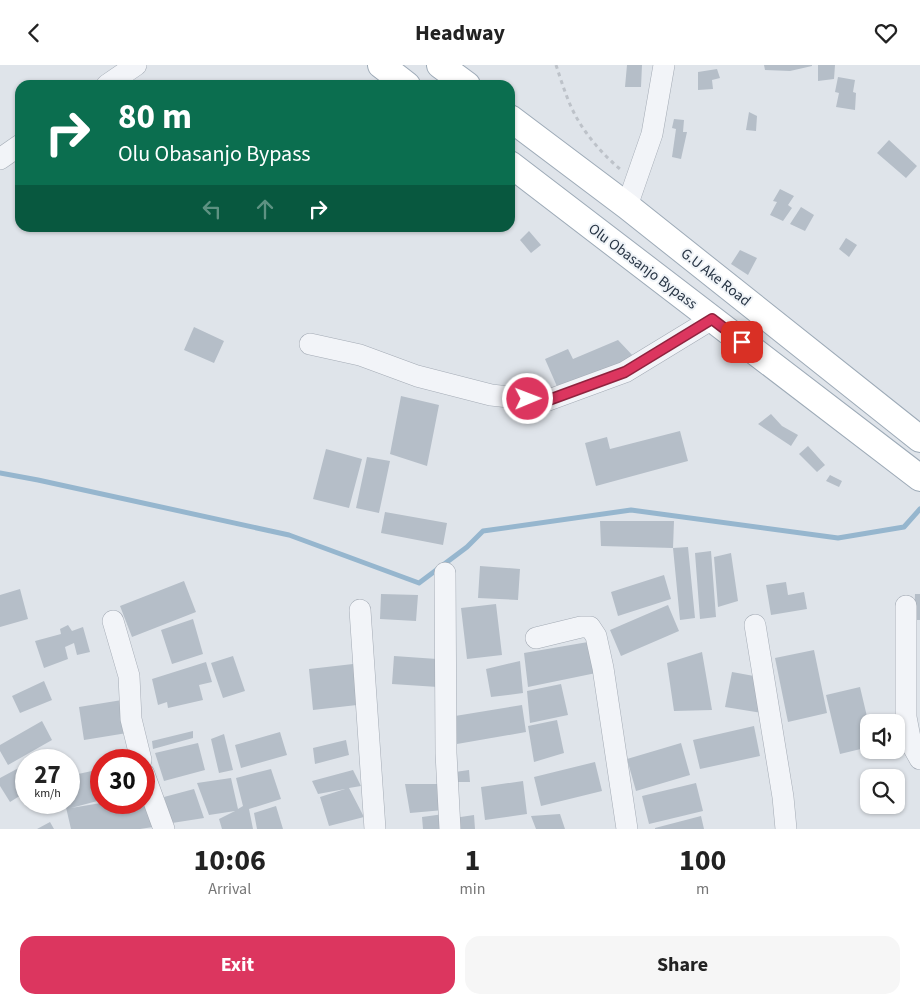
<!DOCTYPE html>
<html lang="en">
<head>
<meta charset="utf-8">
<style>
	:root { --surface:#fff; --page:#f6f6f6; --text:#222; --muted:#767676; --accent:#dc365f }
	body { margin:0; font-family:"Source Sans 3",sans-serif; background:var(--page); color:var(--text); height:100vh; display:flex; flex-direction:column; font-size:19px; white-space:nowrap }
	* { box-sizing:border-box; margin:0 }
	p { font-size:16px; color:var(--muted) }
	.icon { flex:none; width:28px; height:28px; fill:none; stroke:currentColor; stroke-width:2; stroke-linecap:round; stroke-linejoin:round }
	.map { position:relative; height:764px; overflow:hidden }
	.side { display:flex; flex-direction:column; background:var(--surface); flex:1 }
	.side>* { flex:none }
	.guide { position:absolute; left:15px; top:15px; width:500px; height:152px; border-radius:15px; box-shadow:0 1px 4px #0004; background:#0b6e4f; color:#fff; overflow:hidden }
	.buttons { position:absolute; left:860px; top:649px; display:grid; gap:10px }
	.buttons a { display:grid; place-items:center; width:45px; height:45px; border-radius:10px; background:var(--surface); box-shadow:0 1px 4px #0004; font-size:25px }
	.speed { position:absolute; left:15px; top:684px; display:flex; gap:10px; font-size:25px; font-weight:700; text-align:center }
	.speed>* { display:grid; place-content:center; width:65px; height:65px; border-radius:50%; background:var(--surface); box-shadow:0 1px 4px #0004; line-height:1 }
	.speed small { font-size:12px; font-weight:400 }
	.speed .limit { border:8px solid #d22; background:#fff; color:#111 }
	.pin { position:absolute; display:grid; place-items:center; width:42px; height:42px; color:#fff; margin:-21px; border-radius:10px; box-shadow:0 2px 8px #0006 }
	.me { position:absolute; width:55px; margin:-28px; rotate:89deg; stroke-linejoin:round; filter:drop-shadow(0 0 4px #0008) }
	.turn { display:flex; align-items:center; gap:18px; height:105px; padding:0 20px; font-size:22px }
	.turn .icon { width:65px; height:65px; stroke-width:2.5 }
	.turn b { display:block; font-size:35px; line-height:42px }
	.lanes { display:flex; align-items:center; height:48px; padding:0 20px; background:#0003; justify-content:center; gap:25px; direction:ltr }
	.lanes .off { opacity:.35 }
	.eta { display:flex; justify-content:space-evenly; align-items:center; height:85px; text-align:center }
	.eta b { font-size:30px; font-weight:700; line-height:35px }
	.cta { display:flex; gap:10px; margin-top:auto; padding:10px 20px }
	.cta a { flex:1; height:58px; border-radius:15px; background:var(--accent); color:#fff; font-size:20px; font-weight:700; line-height:58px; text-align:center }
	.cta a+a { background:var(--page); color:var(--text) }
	header { display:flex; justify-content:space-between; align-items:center; height:65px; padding:0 20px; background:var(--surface); font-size:22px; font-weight:700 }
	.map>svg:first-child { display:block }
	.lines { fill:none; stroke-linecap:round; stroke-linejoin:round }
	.stream { stroke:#96b6ce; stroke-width:5 }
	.building { fill:#b5bec8 }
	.minor-casing { stroke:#a4abb5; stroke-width:22 }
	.major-casing { stroke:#9daab7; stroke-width:28 }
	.path { stroke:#bdc2c9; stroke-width:3; stroke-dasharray:4 4; stroke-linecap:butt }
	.minor { stroke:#f2f4f8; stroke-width:21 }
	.major { stroke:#fff; stroke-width:26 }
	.route-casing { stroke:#8f233e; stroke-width:12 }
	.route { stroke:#dc365f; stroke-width:9 }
	.labels { text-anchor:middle; stroke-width:4; stroke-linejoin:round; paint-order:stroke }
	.street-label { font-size:15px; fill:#263343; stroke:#eff3f7 }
</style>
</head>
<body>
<header><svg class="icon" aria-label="back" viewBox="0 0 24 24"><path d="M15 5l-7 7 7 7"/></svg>Headway<svg class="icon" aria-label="heart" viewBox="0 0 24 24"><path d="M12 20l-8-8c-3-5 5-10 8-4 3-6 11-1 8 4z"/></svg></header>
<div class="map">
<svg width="920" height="764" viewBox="0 0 920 764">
	<rect width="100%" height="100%" fill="#dfe4ea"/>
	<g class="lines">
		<path class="stream" d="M 0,408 L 38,415 L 289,470 L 419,518 L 467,482 L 483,466 L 631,445 L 838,473 L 904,462 L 920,444"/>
	</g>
	<path class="building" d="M 627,0 L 642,0 L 641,22 L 625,22 Z
		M 764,0 L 812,0 L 812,1 L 790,6 L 765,5 Z
		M 818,0 L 835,0 L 834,14 L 818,16 Z
		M 717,4 L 720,13 L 712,15 L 713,24 L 698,25 L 698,7 Z
		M 838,12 L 855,15 L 853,27 L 856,28 L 855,45 L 836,42 L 839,28 L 835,27 Z
		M 749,47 L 757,51 L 756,66 L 746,65 Z
		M 674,54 L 684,55 L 683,67 L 687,67 L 681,94 L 672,92 L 676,64 L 672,63 Z
		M 889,75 L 917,101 L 906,113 L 877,88 Z
		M 780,124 L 794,131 L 788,140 L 792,143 L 783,156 L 770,150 L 777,137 L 773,136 Z
		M 801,142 L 814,150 L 805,166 L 790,159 Z
		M 529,166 L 541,180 L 531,188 L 520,175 Z
		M 846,173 L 857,180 L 849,192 L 839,184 Z
		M 740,185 L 757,193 L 748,210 L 731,199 Z
		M 194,262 L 224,276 L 214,298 L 184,285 Z
		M 618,275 L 635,293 L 559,326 L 545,294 L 568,284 L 573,294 Z
		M 401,331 L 439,340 L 427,401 L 390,389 Z
		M 771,349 L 782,361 L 798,370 L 791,381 L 758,359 Z
		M 680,366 L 688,396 L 596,421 L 585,378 L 607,372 L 610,384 Z
		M 808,381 L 825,400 L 817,407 L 799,389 Z
		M 326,384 L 362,394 L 349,443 L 313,434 Z
		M 367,392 L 390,396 L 379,448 L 356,443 Z
		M 830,410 L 842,416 L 839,422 L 826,416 Z
		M 385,447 L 447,458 L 443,480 L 381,468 Z
		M 600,456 L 674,456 L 673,483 L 688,482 L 695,553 L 680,555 L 673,483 L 601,481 Z
		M 711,486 L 716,552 L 700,554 L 695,488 Z
		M 731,488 L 738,536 L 718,542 L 714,492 Z
		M 480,501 L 520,504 L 518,535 L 478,533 Z
		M 664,510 L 671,534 L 618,551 L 611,527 Z
		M 184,516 L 196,547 L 132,572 L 120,541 Z
		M 786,517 L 788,530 L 804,527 L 807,544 L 771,550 L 766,520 Z
		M 20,524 L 28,554 L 0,562 L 0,530 Z
		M 381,529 L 418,530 L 416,556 L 380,554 Z
		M 915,529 L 920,529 L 920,555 L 914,555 Z
		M 496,539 L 502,590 L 467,594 L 461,543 Z
		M 668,540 L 679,566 L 621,591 L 610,565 Z
		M 193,554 L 203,589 L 172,599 L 161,565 Z
		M 68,560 L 72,566 L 83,562 L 90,587 L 77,590 L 74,578 L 65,582 L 68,594 L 44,603 L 35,576 L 61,569 L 60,564 Z
		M 588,577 L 596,608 L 528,622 L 524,588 Z
		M 814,585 L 827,648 L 788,657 L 775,593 Z
		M 702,587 L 712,645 L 674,646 L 667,598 Z
		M 233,591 L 245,626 L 223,633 L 211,598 Z
		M 394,591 L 437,594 L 438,622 L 392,619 Z
		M 520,596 L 523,628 L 491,632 L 486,604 Z
		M 206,597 L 212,617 L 199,620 L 203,635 L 168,643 L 167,637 L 158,640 L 152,614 Z
		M 353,599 L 357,640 L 313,645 L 309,604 Z
		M 732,607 L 754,611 L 762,648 L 725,642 Z
		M 44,616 L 52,635 L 20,648 L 12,631 Z
		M 561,619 L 568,650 L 530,658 L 527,626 Z
		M 860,622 L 869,660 L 869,682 L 840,689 L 826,630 Z
		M 122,635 L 127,668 L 84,675 L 79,642 Z
		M 522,640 L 526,667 L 457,679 L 455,651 Z
		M 557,655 L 564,688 L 534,697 L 528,661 Z
		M 42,656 L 52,675 L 8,700 L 0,686 L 0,680 Z
		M 754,661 L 760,691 L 700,704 L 693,675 Z
		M 193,666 L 193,673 L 153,684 L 152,676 Z
		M 280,667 L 287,690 L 241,703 L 235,680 Z
		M 224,669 L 233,705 L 219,708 L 211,674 Z
		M 346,675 L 349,690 L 315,699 L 313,683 Z
		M 198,678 L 205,705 L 164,716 L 155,688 Z
		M 681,678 L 690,710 L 636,726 L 627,694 Z
		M 46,688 L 49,695 L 33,695 Z
		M 595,697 L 602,726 L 541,741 L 534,712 Z
		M 26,699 L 26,727 L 10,737 L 0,721 L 0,713 Z
		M 101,704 L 101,735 L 71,743 L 101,738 L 145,738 L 153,762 L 140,764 L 71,764 L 65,738 L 69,738 L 69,711 Z
		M 271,704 L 281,734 L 249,744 L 253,764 L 222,764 L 219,754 L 235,746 L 209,750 L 197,718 L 231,713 L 238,744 L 243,741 L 236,713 Z
		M 353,705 L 361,721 L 349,723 L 364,752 L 329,761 L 320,732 L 345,724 L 318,729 L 312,716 Z
		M 469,705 L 470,717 L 457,717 L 455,707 Z
		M 523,716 L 527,749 L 485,755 L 481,722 Z
		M 696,718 L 703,746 L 649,759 L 642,731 Z
		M 405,719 L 441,719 L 444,745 L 410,748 Z
		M 194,724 L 204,753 L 172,758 L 164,732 Z
		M 276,741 L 283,764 L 257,764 L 254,748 Z
		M 444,749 L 445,764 L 423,764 L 422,752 Z
		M 560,749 L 565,764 L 536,764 L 531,751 Z
		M 474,750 L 475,764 L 457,764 L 454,753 Z
		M 701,751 L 704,764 L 655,764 L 655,763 Z
		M 50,757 L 54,764 L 37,764 Z"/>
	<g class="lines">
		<g class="minor-casing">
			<path id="minor" d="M 107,20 L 136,0
				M 0,94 L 20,80
				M 627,141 L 652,69 L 664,0
				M 310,279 L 360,290 L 417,311 L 491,330 L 546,336 L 625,307 L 712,254
				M 445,508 L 446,688 L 450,764
				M 906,541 L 906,652 L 911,678 L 920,694
				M 360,545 L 375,764
				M 113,556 L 129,611 L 131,654 L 141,695
				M 755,560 L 783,732 L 786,764
				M 536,573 L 581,562 L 590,562 L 596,571 L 603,603 L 627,764
				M 144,709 L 164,764"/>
		</g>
		<g class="major-casing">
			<path id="major" d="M 381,0 L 407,20
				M 440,0 L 467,20
				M 510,53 L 627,141 L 920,374
				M 510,99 L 920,413"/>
		</g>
		<path class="path" d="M 556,0 C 560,12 564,25 569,37 C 580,64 600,87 621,105"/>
		<use href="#minor" class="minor"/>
		<use href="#major" class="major"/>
	</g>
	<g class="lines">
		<g class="route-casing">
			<path id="route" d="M 528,334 L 546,336 L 625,307 L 712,254 L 742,277"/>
		</g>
		<use href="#route" class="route"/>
	</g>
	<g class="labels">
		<g class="street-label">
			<text transform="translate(643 201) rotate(37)" y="5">Olu Obasanjo Bypass</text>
			<text transform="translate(716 212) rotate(38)" y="5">G.U Ake Road</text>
		</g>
	</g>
</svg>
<div class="buttons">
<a><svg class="icon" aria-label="sound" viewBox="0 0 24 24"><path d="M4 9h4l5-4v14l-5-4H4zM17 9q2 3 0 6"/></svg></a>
<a><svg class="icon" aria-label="search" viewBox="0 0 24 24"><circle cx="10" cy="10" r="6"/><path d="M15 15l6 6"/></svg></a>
</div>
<div class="speed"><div>27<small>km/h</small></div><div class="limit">30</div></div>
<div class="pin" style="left:742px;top:277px;background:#d93025"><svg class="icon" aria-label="arrive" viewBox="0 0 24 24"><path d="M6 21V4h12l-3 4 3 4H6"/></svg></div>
<svg class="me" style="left:528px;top:334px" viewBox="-20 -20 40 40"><circle r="17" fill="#dc365f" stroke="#fff" stroke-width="3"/><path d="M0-11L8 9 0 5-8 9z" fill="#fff"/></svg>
<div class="guide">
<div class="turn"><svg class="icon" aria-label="right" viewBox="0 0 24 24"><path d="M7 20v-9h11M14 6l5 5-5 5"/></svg><div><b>80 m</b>Olu Obasanjo Bypass</div></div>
<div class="lanes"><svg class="icon off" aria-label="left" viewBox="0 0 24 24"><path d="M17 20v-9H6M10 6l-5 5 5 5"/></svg><svg class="icon off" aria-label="ahead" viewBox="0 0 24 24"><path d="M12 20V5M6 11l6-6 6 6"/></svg><svg class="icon" aria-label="right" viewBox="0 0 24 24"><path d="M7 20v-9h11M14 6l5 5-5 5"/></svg></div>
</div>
</div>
<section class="side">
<div class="eta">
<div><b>10:06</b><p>Arrival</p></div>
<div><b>1</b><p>min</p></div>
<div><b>100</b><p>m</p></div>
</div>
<div class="cta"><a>Exit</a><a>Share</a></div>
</section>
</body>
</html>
